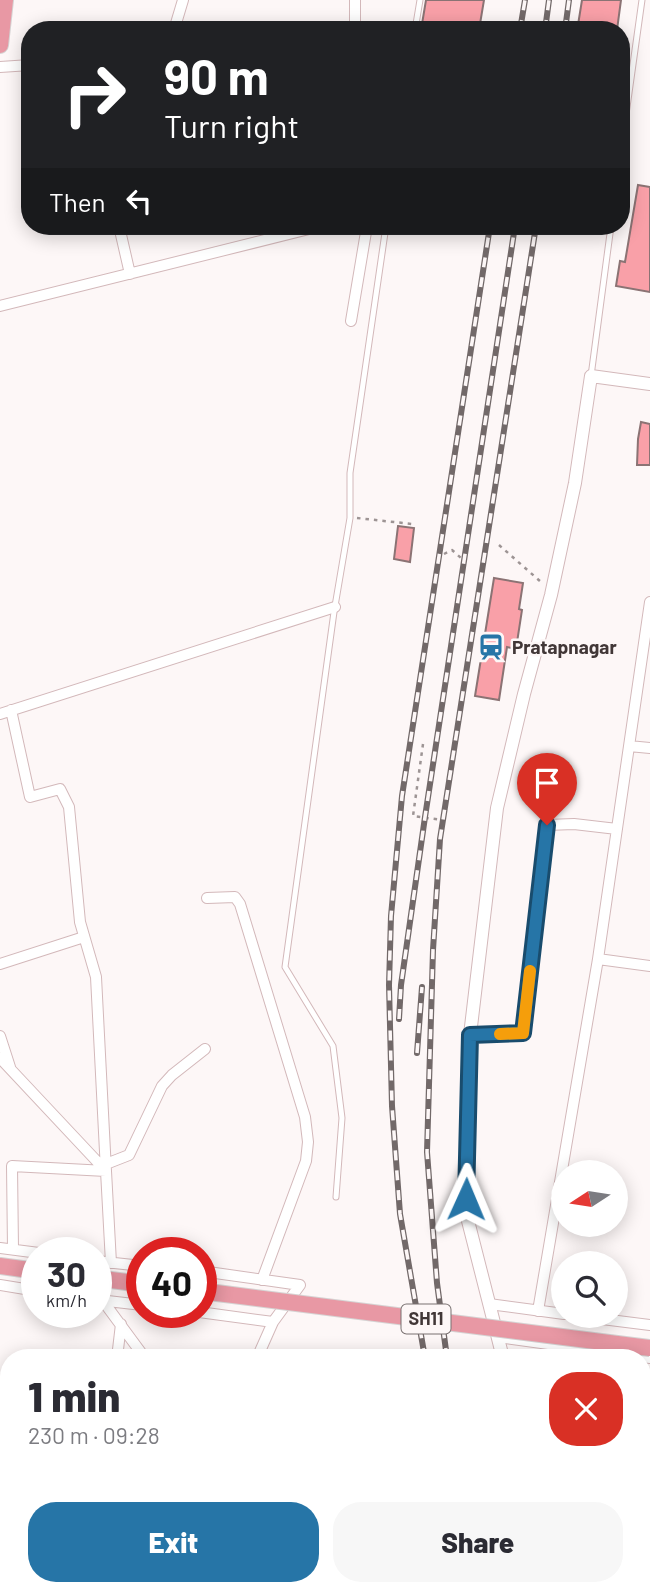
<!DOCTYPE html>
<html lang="en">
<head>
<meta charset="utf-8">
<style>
	:root { --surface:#fff; --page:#f7f7f7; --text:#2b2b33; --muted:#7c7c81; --accent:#2675a7 }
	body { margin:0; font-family:Barlow,sans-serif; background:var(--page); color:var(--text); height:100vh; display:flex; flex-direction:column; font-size:26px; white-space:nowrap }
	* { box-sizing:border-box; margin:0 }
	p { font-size:23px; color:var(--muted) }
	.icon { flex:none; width:38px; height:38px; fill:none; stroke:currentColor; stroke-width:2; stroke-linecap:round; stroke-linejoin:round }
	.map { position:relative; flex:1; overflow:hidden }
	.panel { position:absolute; left:0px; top:1349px; width:651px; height:247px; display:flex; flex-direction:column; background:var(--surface); border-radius:28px 28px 0 0; box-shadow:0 4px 18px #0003 }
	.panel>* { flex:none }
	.hud { position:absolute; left:21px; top:21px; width:609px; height:214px; border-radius:28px; box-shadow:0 4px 18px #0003; background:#202124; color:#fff; overflow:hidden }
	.needle { width:46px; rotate:258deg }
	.fabs { position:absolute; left:551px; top:1160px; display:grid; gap:14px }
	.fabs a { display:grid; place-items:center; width:77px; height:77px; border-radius:50%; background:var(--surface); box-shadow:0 4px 18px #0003; font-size:35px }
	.speed { position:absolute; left:21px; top:1237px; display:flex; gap:14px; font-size:35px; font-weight:700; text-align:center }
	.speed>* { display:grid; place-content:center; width:91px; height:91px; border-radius:50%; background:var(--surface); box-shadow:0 4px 18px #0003; line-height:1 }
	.speed small { font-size:18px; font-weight:400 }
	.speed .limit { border:10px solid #d22; background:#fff; color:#111 }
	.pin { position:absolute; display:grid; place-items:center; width:60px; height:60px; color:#fff; margin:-72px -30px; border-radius:50% 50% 50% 0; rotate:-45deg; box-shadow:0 0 7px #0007 }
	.pin .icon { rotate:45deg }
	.me { position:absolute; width:77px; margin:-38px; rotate:1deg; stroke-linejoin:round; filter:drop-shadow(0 0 5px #0008) }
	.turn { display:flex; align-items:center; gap:24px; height:147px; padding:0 28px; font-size:32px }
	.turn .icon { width:91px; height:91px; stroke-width:2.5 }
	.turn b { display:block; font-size:49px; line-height:60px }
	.then { display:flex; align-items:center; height:66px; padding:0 28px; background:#0003; gap:14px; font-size:26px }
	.round { display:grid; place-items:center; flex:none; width:74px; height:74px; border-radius:28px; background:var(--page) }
	.head { display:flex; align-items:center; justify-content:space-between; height:119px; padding:0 28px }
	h1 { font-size:42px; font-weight:800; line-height:52px }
	.primary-button { display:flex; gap:14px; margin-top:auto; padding:14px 28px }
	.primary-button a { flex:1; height:80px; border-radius:28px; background:var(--accent); color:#fff; font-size:28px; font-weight:800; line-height:80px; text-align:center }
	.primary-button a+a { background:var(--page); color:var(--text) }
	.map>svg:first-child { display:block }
	.building { fill:#f9a0a8; stroke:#8b7374; stroke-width:2 }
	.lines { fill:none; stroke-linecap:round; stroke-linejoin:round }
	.service-casing { stroke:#d3b8ba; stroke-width:7 }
	.minor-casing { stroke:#d3b8ba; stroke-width:12 }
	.tertiary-casing { stroke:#d3b8ba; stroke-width:14 }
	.primary-casing { stroke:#d5d3d3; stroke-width:18 }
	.path { stroke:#9d9494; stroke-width:2.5; stroke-dasharray:3.5 5; stroke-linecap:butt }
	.service { stroke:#fff; stroke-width:5 }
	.minor { stroke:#fff; stroke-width:10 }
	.tertiary { stroke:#fff; stroke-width:12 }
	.primary { stroke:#e898a4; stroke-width:16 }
	.rail-casing { stroke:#726969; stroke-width:6 }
	.rail { stroke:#fdf7f7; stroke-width:3.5; stroke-dasharray:10; stroke-linecap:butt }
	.primary-bridge-casing { stroke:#d5d3d3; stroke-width:18; stroke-linecap:butt }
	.primary-bridge { stroke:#e898a4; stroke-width:16 }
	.route-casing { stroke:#194c6d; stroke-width:18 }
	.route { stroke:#2675a7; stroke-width:12 }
	.slow { stroke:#f59e0b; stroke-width:12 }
	.labels { text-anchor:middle; stroke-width:5; stroke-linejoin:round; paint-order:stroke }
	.shield { fill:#fdf7f7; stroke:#797171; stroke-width:2 }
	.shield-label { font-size:18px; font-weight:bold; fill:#413737 }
	.poi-label { font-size:19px; font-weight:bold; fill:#413737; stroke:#fdf7f7; text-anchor:start }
</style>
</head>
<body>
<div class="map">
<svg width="650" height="1595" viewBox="0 0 650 1595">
	<rect width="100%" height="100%" fill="#fdf7f7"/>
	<path class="building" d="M 426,0 L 484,0 L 479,30 L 421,30 Z
		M 582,0 L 621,0 L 617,30 L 578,25 Z
		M 638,185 L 650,187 L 650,292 L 616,286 L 620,261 L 625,262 Z
		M 641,422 L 650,424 L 650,465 L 637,465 L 638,439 Z
		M 398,526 L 414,528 L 410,562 L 394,559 Z
		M 494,578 L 523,583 L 519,609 L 522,610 L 516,649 L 507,647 L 499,700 L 475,696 Z"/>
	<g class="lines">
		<g class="service-casing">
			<path id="service" d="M 415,30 L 420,0
				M 621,150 L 642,0
				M 591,376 L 611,226
				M 336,1197 L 342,1118 L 333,1046 L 285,967 L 334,612 L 350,518 L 350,473 L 386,226"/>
		</g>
		<g class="minor-casing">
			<path id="minor" d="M 355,0 L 355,30
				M 174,30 L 183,0
				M 0,67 L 30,65
				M 119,226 L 130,274
				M 0,306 L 321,226
				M 351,321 L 367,226
				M 11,710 L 30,797 L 60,789 L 69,807 L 80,922 L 96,977 L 106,1171 L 12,1166 L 13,1249
				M 0,714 L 335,607
				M 629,746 L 650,748
				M 207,898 L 235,897 L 240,904 L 305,1117 L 308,1142 L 306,1161 L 262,1280
				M 598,959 L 650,966
				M 0,964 L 84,937
				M 470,1035 L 523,1033 L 547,825 L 574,824 L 617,829
				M 0,1036 L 10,1067
				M 0,1058 L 106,1171 L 111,1263
				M 106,1164 L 129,1155 L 162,1086 L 172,1075 L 205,1049
				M 0,1248 L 39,1253
				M 96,1261 L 142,1266
				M 201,1271 L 300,1285 L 273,1322 L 257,1358
				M 0,1285 L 37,1291
				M 99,1300 L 142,1305
				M 103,1301 L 145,1358
				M 489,1304 L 564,1314
				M 538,1311 L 598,959 L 650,602
				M 199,1312 L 273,1322
				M 578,1316 L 650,1325
				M 498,1337 L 650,1358
				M 117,1358 L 121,1324
				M 0,1481 L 9,1479
				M 319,1587 L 320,1595
				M 81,1595 L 88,1587
				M 278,1595 L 286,1587"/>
		</g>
		<g class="tertiary-casing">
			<path id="tertiary" d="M 503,1358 L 466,1213 L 466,1199 L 470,1035 L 497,808 L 524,694 L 551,595 L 575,483 L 591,376 L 650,384
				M 642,1585 L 650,1587
				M 540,1587 L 544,1595"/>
		</g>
		<g class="primary-casing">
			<path id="primary" d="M 0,45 L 5,0
				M 0,1266 L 37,1271
				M 96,1278 L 142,1284"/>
		</g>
		<path class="path" d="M 357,518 L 412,524
			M 499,545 L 541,582
			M 444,554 L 452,550 L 461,558
			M 423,744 L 413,816 L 442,820"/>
		<use href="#service" class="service"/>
		<use href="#minor" class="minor"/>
		<use href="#tertiary" class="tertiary"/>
		<use href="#primary" class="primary"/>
		<g class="rail-casing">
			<path id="rail" d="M 520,30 L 525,0
				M 545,30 L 549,0
				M 565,30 L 569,0
				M 399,1019 L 401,985 L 425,817 L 515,226
				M 417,1053 L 422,987
				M 425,1358 L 400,1214 L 392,1106 L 389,985 L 391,916 L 402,796 L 490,226
				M 447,1358 L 437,1283 L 427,1152 L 433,950 L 440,839 L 536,226
				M 468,1587 L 469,1595
				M 479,1587 L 480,1595"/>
		</g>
		<use href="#rail" class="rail"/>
		<g class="primary-bridge-casing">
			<path id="primary-bridge" d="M 201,1291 L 650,1348"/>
		</g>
		<use href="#primary-bridge" class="primary-bridge"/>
	</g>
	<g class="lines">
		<g class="route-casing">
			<path id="route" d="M 466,1199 L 470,1035 L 523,1033 L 547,825"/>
		</g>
		<use href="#route" class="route"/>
		<path class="slow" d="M 500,1034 L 523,1033 L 530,971"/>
	</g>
	<defs>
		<g id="station-bare" transform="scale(2.1)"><path d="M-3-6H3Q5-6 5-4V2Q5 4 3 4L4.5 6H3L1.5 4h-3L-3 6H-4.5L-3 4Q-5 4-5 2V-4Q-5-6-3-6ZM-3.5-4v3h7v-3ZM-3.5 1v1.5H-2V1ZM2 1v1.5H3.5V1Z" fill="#2675a7" stroke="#fdf7f7" stroke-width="2.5" paint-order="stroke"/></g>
	</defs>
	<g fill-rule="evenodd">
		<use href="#station-bare" x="491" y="647"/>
	</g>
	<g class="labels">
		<rect class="shield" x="401.5" y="1304.5" width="49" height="29" rx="5"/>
		<g class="shield-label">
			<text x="426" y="1325">SH11</text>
		</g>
		<g class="poi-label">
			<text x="512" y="654">Pratapnagar</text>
		</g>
	</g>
</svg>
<div class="fabs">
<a><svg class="needle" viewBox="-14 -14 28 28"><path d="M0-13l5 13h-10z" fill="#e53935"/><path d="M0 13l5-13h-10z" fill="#7c7c81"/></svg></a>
<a><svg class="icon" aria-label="search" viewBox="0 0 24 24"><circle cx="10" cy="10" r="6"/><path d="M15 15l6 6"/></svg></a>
</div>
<div class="speed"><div>30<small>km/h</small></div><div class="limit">40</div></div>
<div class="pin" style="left:547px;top:825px;background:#d93025"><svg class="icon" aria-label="arrive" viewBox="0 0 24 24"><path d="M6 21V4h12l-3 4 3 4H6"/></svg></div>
<svg class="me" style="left:466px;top:1199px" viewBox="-20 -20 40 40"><path d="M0-17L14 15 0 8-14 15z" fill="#2675a7" stroke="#fff" stroke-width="4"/></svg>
<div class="hud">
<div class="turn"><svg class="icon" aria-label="right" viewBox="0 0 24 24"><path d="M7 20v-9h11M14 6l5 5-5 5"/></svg><div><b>90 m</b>Turn right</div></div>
<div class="then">Then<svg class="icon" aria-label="left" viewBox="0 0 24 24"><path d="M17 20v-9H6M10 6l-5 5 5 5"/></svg></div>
</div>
<section class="panel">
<div class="head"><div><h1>1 min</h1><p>230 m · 09:28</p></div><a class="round" style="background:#d93025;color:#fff"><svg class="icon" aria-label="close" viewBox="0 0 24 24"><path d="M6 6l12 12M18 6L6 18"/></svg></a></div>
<div class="primary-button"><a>Exit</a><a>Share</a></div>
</section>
</div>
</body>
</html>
